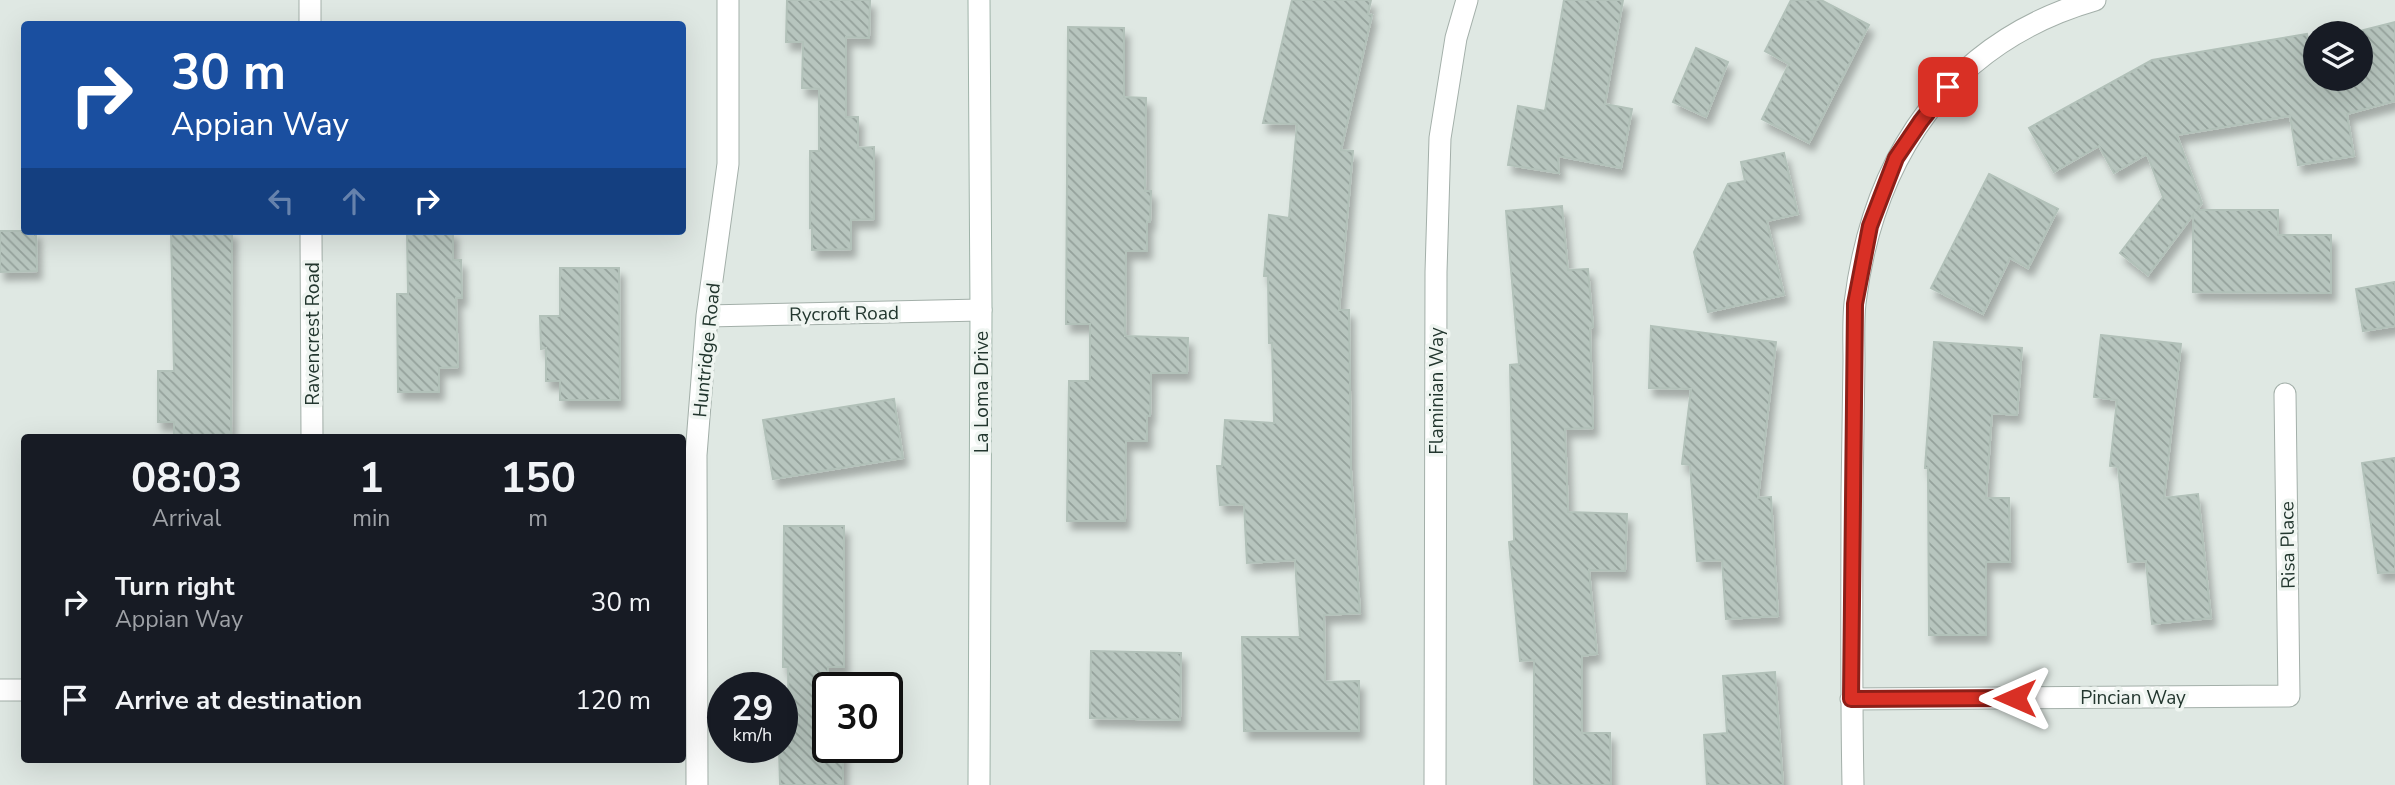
<!DOCTYPE html>
<html lang="en">
<head>
<meta charset="utf-8">
<style>
	:root { --surface:#171b24; --page:#20242c; --text:#f1f3f6; --muted:#9ea1a6 }
	body { margin:0; font-family:"Nunito Sans",sans-serif; background:var(--page); color:var(--text); height:100vh; display:flex; flex-direction:column; font-size:26px; white-space:nowrap }
	* { box-sizing:border-box; margin:0 }
	p { font-size:23px; color:var(--muted) }
	.icon { flex:none; width:38px; height:38px; fill:none; stroke:currentColor; stroke-width:2; stroke-linecap:round; stroke-linejoin:round }
	.map { position:relative; flex:1; overflow:hidden }
	.side { position:absolute; left:21px; top:434px; width:665px; height:329px; display:flex; flex-direction:column; background:var(--surface); border-radius:7px; box-shadow:0 7px 28px #0002 }
	.side>* { flex:none }
	.top-card { position:absolute; left:21px; top:21px; width:665px; height:214px; border-radius:7px; box-shadow:0 7px 28px #0002; background:#1a4fa0; color:#fff; overflow:hidden }
	.controls { position:absolute; left:2303px; top:21px; display:grid; gap:14px }
	.controls a { display:grid; place-items:center; width:70px; height:70px; border-radius:50%; background:var(--surface); box-shadow:0 7px 28px #0002; font-size:35px }
	.speed { position:absolute; left:707px; top:672px; display:flex; gap:14px; font-size:35px; font-weight:700; text-align:center }
	.speed>* { display:grid; place-content:center; width:91px; height:91px; border-radius:50%; background:var(--surface); box-shadow:0 7px 28px #0002; line-height:1 }
	.speed small { font-size:18px; font-weight:400 }
	.speed .limit { border:4px solid #111; border-radius:10px; background:#fff; color:#111 }
	.pin { position:absolute; display:grid; place-items:center; width:60px; height:60px; color:#fff; margin:-30px; border-radius:14px; box-shadow:0 4px 10px #0006 }
	.me { position:absolute; width:77px; margin:-38px; rotate:270deg; stroke-linejoin:round; filter:drop-shadow(0 0 5px #0008) }
	.turn { display:flex; align-items:center; gap:24px; height:147px; padding:0 35px; font-size:32px }
	.turn .icon { width:91px; height:91px; stroke-width:2.5 }
	.turn b { display:block; font-size:49px; line-height:60px }
	.lanes { display:flex; align-items:center; height:66px; padding:0 35px; background:#0003; justify-content:center; gap:35px; direction:ltr }
	.lanes .off { opacity:.35 }
	.eta { display:flex; justify-content:space-evenly; align-items:center; height:119px; text-align:center }
	.eta b { font-size:42px; font-weight:700; line-height:49px }
	ul { padding:0; list-style:none }
	li { display:flex; align-items:center; gap:21px; height:98px; padding:0 35px }
	li div { flex:1 }
	li b { display:block; font-size:26px }
	li em { font-style:normal }
	.map>svg:first-child { display:block }
	.building { fill:url(#building-back-hatch); stroke:#b2c1b9; stroke-width:2; filter:url(#shadow) }
	.lines { fill:none; stroke-linecap:round; stroke-linejoin:round }
	.street-casing { stroke:#a3afa9; stroke-width:23 }
	.secondary-casing { stroke:#9fb3a9; stroke-width:23 }
	.street { stroke:#fff; stroke-width:21 }
	.secondary { stroke:#fff; stroke-width:21 }
	.route-casing { stroke:#8d1f18; stroke-width:18 }
	.route { stroke:#d93025; stroke-width:12 }
	.labels { text-anchor:middle; stroke-width:7; stroke-linejoin:round; paint-order:stroke }
	.street-label { font-size:19px; fill:#22362e; stroke:#eff5f1 }
</style>
</head>
<body>
<div class="map">
<svg width="2395" height="785" viewBox="0 0 2395 785">
	<defs>
		<pattern id="building-back-hatch" width="6" height="6" patternUnits="userSpaceOnUse" patternTransform="scale(1.75)"><rect width="6" height="6" fill="#b7c5be"/><path d="M-1 5l2 2M0 0l6 6M5-1l2 2" fill="none" stroke="#94a19b"/></pattern>
		<filter id="shadow"><feDropShadow dx="4.5" dy="8" stdDeviation="3.5" flood-color="#0004"/></filter>
	</defs>
	<rect width="100%" height="100%" fill="#dfe8e3"/>
	<path class="building" d="M 787,0 L 870,0 L 869,38 L 846,37 L 846,117 L 858,117 L 858,148 L 874,147 L 874,219 L 851,220 L 851,249 L 812,250 L 812,227 L 810,228 L 810,151 L 819,151 L 819,89 L 802,88 L 803,42 L 786,42 Z
		M 1292,0 L 1371,0 L 1368,14 L 1372,15 L 1341,150 L 1353,151 L 1339,310 L 1349,310 L 1351,470 L 1360,613 L 1324,615 L 1325,682 L 1359,681 L 1359,731 L 1244,731 L 1242,637 L 1300,637 L 1295,560 L 1247,563 L 1244,504 L 1220,505 L 1217,466 L 1222,466 L 1225,420 L 1274,423 L 1272,343 L 1269,343 L 1268,276 L 1264,276 L 1269,215 L 1289,218 L 1297,124 L 1263,123 Z
		M 1564,0 L 1623,0 L 1605,104 L 1632,109 L 1621,168 L 1558,156 L 1559,173 L 1508,165 L 1518,106 L 1545,111 Z
		M 1791,0 L 1821,0 L 1869,25 L 1809,143 L 1762,119 L 1789,64 L 1765,51 Z
		M 2395,22 L 2395,101 L 2347,114 L 2354,156 L 2298,165 L 2290,116 L 2177,135 L 2202,203 L 2197,210 L 2278,210 L 2278,235 L 2331,235 L 2331,293 L 2193,292 L 2193,215 L 2148,275 L 2120,253 L 2163,197 L 2147,154 L 2114,173 L 2099,146 L 2054,172 L 2029,128 L 2152,60 L 2307,34 L 2309,45 L 2315,43 L 2315,79 L 2361,79 L 2361,33 L 2352,33 Z
		M 1068,27 L 1124,28 L 1124,97 L 1146,98 L 1145,191 L 1151,191 L 1150,222 L 1147,222 L 1147,251 L 1126,251 L 1125,336 L 1188,338 L 1187,373 L 1151,373 L 1150,416 L 1147,416 L 1147,441 L 1126,441 L 1125,521 L 1067,521 L 1069,381 L 1090,381 L 1090,324 L 1066,324 Z
		M 1696,48 L 1728,62 L 1706,117 L 1673,102 Z
		M 1784,153 L 1798,214 L 1767,221 L 1784,295 L 1708,312 L 1694,252 L 1728,184 L 1745,181 L 1741,162 Z
		M 1989,174 L 2058,209 L 2028,268 L 2010,258 L 1983,314 L 1931,288 Z
		M 1562,206 L 1568,270 L 1588,269 L 1593,327 L 1590,328 L 1593,428 L 1565,429 L 1568,512 L 1627,514 L 1625,571 L 1589,570 L 1597,654 L 1582,656 L 1582,733 L 1610,733 L 1611,785 L 1534,785 L 1534,660 L 1520,661 L 1509,542 L 1514,541 L 1510,365 L 1519,364 L 1506,211 Z
		M 0,231 L 36,231 L 37,271 L 0,272 Z
		M 171,231 L 232,231 L 231,438 L 174,438 L 174,422 L 158,422 L 158,371 L 174,371 Z
		M 407,231 L 453,231 L 453,260 L 461,260 L 462,298 L 456,298 L 458,367 L 439,368 L 439,392 L 398,392 L 397,294 L 408,294 Z
		M 560,268 L 619,268 L 620,400 L 560,400 L 560,381 L 546,381 L 546,348 L 541,349 L 540,316 L 560,316 Z
		M 2395,282 L 2395,326 L 2363,331 L 2356,289 Z
		M 1651,326 L 1776,342 L 1758,498 L 1771,497 L 1778,616 L 1726,619 L 1722,560 L 1697,561 L 1690,465 L 1682,464 L 1691,389 L 1649,388 Z
		M 2101,335 L 2181,344 L 2164,498 L 2198,494 L 2211,618 L 2152,624 L 2146,561 L 2128,562 L 2118,467 L 2110,466 L 2117,400 L 2094,397 Z
		M 1934,342 L 2022,348 L 2017,415 L 1992,413 L 1986,498 L 2009,498 L 2010,562 L 1986,562 L 1986,635 L 1929,635 L 1928,468 L 1925,468 Z
		M 894,399 L 903,458 L 773,479 L 763,420 Z
		M 2395,458 L 2395,572 L 2378,573 L 2362,463 Z
		M 784,526 L 844,526 L 844,667 L 828,667 L 828,747 L 843,747 L 843,785 L 780,785 L 779,747 L 782,747 L 782,738 L 789,738 L 788,667 L 783,667 Z
		M 1091,651 L 1181,653 L 1180,720 L 1090,718 Z
		M 1775,672 L 1783,785 L 1707,785 L 1704,735 L 1727,733 L 1723,676 Z"/>
	<g class="lines">
		<g class="street-casing">
			<path id="street" d="M 310,0 L 310,24
				M 311,231 L 312,438
				M 707,316 L 981,310
				M 0,690 L 24,690
				M 1851,699 L 2289,696 L 2285,394
				M 697,785 L 696,455 L 707,316 L 728,164 L 728,0
				M 1435,785 L 1436,272 L 1440,138 L 1456,38 L 1467,0
				M 1853,785 C 1851,688 1852,591 1852,494 C 1853,450 1853,406 1854,361 C 1854,342 1853,322 1855,303 C 1873,157 1949,42 2095,0"/>
		</g>
		<g class="secondary-casing">
			<path id="secondary" d="M 979,785 L 981,310 L 979,0"/>
		</g>
		<use href="#street" class="street"/>
		<use href="#secondary" class="secondary"/>
	</g>
	<g class="lines">
		<g class="route-casing">
			<path id="route" d="M 1948,87 L 1921,121 L 1896,158 L 1870,226 L 1855,304 L 1851,699 L 2015,698"/>
		</g>
		<use href="#route" class="route"/>
	</g>
	<g class="labels">
		<g class="street-label">
			<text transform="translate(844 313) rotate(-1)" y="7">Rycroft Road</text>
			<text transform="translate(312 334) rotate(-90)" y="7">Ravencrest Road</text>
			<text transform="translate(706 350) rotate(-84)" y="7">Huntridge Road</text>
			<text transform="translate(1436 391) rotate(-90)" y="7">Flaminian Way</text>
			<text transform="translate(981 392) rotate(-90)" y="7">La Loma Drive</text>
			<text transform="translate(2287 545) rotate(-91)" y="7">Risa Place</text>
			<text x="2133" y="704">Pincian Way</text>
		</g>
	</g>
</svg>
<div class="controls">
<a><svg class="icon" aria-label="layers" viewBox="0 0 24 24"><path d="M12 4l9 5-9 5-9-5zM3 14l9 5 9-5"/></svg></a>
</div>
<div class="speed"><div>29<small>km/h</small></div><div class="limit">30</div></div>
<div class="pin" style="left:1948px;top:87px;background:#d93025"><svg class="icon" aria-label="arrive" viewBox="0 0 24 24"><path d="M6 21V4h12l-3 4 3 4H6"/></svg></div>
<svg class="me" style="left:2015px;top:698px" viewBox="-20 -20 40 40"><path d="M0-17L14 15 0 8-14 15z" fill="#d93025" stroke="#fff" stroke-width="4"/></svg>
<div class="top-card">
<div class="turn"><svg class="icon" aria-label="right" viewBox="0 0 24 24"><path d="M7 20v-9h11M14 6l5 5-5 5"/></svg><div><b>30 m</b>Appian Way</div></div>
<div class="lanes"><svg class="icon off" aria-label="left" viewBox="0 0 24 24"><path d="M17 20v-9H6M10 6l-5 5 5 5"/></svg><svg class="icon off" aria-label="ahead" viewBox="0 0 24 24"><path d="M12 20V5M6 11l6-6 6 6"/></svg><svg class="icon" aria-label="right" viewBox="0 0 24 24"><path d="M7 20v-9h11M14 6l5 5-5 5"/></svg></div>
</div>
<section class="side">
<div class="eta">
<div><b>08:03</b><p>Arrival</p></div>
<div><b>1</b><p>min</p></div>
<div><b>150</b><p>m</p></div>
</div>
<ul>
<li><svg class="icon" aria-label="right" viewBox="0 0 24 24"><path d="M7 20v-9h11M14 6l5 5-5 5"/></svg><div><b>Turn right</b><p>Appian Way</p></div><em>30 m</em></li>
<li><svg class="icon" aria-label="arrive" viewBox="0 0 24 24"><path d="M6 21V4h12l-3 4 3 4H6"/></svg><div><b>Arrive at destination</b></div><em>120 m</em></li>
</ul>
</section>
</div>
</body>
</html>
